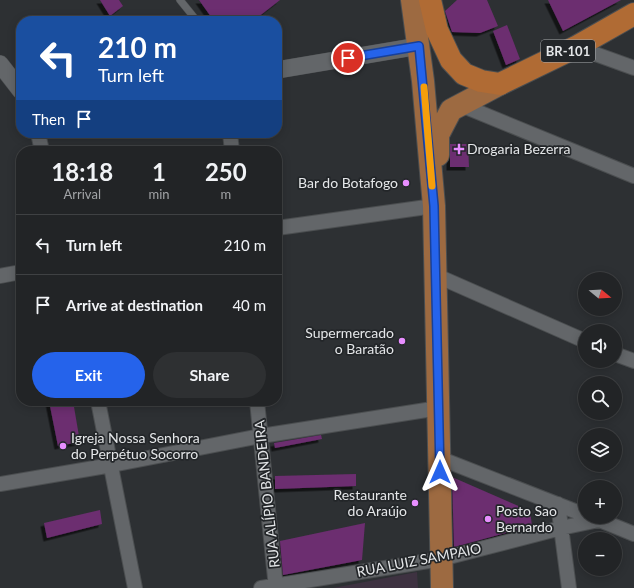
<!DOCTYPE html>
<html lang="en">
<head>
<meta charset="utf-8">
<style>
	:root { --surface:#222426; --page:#2e3032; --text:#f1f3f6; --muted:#a2a4a7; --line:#3f4143; --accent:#2563eb }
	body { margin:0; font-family:Lato,sans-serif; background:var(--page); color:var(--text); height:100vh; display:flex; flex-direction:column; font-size:15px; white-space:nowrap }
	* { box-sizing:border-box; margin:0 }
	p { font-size:13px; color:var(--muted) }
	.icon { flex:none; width:22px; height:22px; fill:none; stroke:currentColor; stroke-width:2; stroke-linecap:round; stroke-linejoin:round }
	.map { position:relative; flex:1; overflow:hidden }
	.drawer { position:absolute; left:16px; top:146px; width:266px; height:260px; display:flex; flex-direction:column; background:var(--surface); border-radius:16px; box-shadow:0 2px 10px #0003,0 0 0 1px var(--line) }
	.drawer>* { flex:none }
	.top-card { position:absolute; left:16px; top:16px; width:266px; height:122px; border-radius:16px; box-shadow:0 2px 10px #0003,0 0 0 1px var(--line); background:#1a4fa0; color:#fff; overflow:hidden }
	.needle { width:26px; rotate:108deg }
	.buttons { position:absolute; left:578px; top:272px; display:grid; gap:8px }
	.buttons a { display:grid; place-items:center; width:44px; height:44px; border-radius:50%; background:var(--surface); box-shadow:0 2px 10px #0003,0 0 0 1px var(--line); font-size:20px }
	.pin { position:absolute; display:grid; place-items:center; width:34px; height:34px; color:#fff; margin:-17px; border:2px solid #fff; border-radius:50%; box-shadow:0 1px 4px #0007 }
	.me { position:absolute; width:44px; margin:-22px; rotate:0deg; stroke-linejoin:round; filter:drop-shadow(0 0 3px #0008) }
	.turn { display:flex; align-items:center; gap:14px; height:84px; padding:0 16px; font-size:18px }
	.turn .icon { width:52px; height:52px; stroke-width:2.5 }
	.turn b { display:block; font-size:28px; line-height:34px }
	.then { display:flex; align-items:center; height:38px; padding:0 16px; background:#0003; gap:8px; font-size:15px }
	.eta { display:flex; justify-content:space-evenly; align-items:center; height:68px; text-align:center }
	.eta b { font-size:24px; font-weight:700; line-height:28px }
	.cta { display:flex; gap:8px; margin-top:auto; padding:8px 16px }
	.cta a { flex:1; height:46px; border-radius:24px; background:var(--accent); color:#fff; font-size:16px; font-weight:700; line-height:46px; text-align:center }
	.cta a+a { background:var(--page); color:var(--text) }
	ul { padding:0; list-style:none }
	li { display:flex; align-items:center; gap:12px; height:60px; padding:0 16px; border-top:1px solid var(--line) }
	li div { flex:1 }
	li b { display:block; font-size:15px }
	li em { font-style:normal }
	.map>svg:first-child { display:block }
	.medical { fill:#3e3241 }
	.building { fill:#6c2d70; filter:url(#shadow) }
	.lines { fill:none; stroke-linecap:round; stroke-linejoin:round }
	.service-casing { stroke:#4b4e50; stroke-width:8 }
	.minor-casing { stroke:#4b4e50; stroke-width:16 }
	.tertiary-casing { stroke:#4b4e50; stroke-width:18 }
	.primary-casing { stroke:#4b4e50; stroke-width:24 }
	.trunk-casing { stroke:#4b4e50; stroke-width:24 }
	.service { stroke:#636669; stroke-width:7 }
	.minor { stroke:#636669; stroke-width:14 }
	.tertiary { stroke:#636669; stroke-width:17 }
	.primary { stroke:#9d6a41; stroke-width:22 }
	.trunk { stroke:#b06b34; stroke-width:22 }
	.route-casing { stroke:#184099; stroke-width:10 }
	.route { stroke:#2563eb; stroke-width:7 }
	.slow { stroke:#f59e0b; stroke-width:7 }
	.poi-dot { fill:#e88eff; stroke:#232629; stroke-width:1.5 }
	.labels { text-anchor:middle; stroke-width:3.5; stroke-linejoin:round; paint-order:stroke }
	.shield { fill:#232629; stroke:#aaacaf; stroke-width:1 }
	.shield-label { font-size:13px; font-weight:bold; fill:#e4e6e8 }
	.poi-label { font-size:14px; fill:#e4e6e8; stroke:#232629; text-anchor:start }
	.street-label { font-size:14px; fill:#e4e6e8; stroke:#232629 }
</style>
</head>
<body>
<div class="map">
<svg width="634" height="588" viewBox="0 0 634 588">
	<defs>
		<filter id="shadow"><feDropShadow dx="-3.5" dy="3.5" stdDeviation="0" flood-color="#0009"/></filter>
	</defs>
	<rect width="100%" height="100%" fill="#2d3033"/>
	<path class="medical" d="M 417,572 L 418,588 L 333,588 Z"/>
	<path class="building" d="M 100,0 L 119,0 L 123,6 L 110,16 Z
		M 199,0 L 280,0 L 253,21 L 214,21 Z
		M 457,0 L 487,0 L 498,26 L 480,33 L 452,32 L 445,11 Z
		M 548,0 L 621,0 L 563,31 Z
		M 507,25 L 520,59 L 506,65 L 493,31 Z
		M 450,144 L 468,144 L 469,167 L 450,167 Z
		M 49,401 L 73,401 L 80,442 L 58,446 Z
		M 321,435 L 322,439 L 275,448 L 274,443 Z
		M 356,474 L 356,486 L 275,489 L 275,476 Z
		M 452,477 L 530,511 L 532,526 L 454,547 Z
		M 100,510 L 102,524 L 47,538 L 44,523 Z
		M 365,523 L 362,560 L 283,575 L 280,541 Z"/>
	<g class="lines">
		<g class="service-casing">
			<path id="service" d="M 180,0 L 197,21"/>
		</g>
		<g class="minor-casing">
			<path id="minor" d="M 576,47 L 634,68
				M 461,105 L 634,176
				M 38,133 L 42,151
				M 230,133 L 232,151
				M 277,228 L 434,206
				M 435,275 L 585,341
				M 0,276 L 21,272
				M 615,354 L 634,361
				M 98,401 L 135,588
				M 257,401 L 276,588
				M 439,458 L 585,515
				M 0,484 L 112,465 L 261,436 L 439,408
				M 558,504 L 569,588
				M 592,517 L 634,534
				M 261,588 L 441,559 L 561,528 L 599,520"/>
		</g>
		<g class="tertiary-casing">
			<path id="tertiary" d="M 0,64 L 21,91
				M 277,70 L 419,46"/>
		</g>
		<g class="primary-casing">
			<path id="primary" d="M 412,0 L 423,81 L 434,206 L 442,588
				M 438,155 L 438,135 L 451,110 L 500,84"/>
		</g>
		<g class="trunk-casing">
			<path id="trunk" d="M 430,0 L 437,30 L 451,60 L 464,74 L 481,81 L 500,84 L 576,47 L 634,14"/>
		</g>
		<use href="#service" class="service"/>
		<use href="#minor" class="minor"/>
		<use href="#tertiary" class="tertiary"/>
		<use href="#primary" class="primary"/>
		<use href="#trunk" class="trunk"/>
	</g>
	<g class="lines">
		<g class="route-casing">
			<path id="route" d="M 348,58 L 419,46 L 434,206 L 440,472"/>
		</g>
		<use href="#route" class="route"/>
		<path class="slow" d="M 424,87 L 432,186"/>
	</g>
	<g class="poi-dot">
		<path d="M457 143h4v4h4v4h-4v4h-4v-4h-4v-4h4z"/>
		<circle cx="406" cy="183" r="4"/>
		<circle cx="402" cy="341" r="4"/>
		<circle cx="63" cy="446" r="4"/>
		<circle cx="415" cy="503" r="4"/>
		<circle cx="488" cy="519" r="4"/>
	</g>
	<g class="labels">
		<rect class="shield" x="541" y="40" width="54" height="22" rx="3"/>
		<g class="shield-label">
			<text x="568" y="56">BR-101</text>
		</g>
		<g class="poi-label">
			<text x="467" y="154">Drogaria Bezerra</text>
			<text x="398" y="188" text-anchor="end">Bar do Botafogo</text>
			<text x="394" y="338" text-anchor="end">Supermercado<tspan x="394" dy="16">o Baratão</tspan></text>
			<text x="71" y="443">Igreja Nossa Senhora<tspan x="71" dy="16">do Perpétuo Socorro</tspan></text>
			<text x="407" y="500" text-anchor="end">Restaurante<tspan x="407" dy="16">do Araújo</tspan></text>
			<text x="496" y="516">Posto Sao<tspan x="496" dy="16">Bernardo</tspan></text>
		</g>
		<g class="street-label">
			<text transform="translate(267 494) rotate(-96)" y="5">RUA ALÍPIO BANDEIRA</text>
			<text transform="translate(419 560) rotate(-11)" y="5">RUA LUIZ SAMPAIO</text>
		</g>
	</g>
</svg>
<div class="buttons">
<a><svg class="needle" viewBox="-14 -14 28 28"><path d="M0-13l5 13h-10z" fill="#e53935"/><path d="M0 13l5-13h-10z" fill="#a2a4a7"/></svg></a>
<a><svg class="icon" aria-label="sound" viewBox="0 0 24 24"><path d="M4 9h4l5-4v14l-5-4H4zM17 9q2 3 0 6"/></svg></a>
<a><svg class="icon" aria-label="search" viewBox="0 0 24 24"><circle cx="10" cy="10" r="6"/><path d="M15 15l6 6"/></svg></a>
<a><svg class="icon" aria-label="layers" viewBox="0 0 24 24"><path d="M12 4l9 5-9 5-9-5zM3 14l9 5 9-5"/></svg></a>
<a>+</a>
<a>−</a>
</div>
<div class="pin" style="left:348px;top:58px;background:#d93025"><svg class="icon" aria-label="arrive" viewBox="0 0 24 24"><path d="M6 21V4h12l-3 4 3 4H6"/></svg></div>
<svg class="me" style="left:440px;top:472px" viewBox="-20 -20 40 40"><path d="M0-17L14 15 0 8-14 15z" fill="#2563eb" stroke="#fff" stroke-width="4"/></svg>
<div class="top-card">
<div class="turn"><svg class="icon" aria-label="left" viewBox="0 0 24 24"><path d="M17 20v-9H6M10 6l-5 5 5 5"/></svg><div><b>210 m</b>Turn left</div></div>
<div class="then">Then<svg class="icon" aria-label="arrive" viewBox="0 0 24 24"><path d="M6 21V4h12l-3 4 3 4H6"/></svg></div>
</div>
<section class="drawer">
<div class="eta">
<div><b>18:18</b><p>Arrival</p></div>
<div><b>1</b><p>min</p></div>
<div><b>250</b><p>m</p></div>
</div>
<ul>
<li><svg class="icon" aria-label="left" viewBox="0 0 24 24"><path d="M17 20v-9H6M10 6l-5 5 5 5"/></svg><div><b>Turn left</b></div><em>210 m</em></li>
<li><svg class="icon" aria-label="arrive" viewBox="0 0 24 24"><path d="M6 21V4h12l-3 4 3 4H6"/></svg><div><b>Arrive at destination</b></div><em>40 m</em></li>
</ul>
<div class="cta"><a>Exit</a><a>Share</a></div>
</section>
</div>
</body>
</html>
